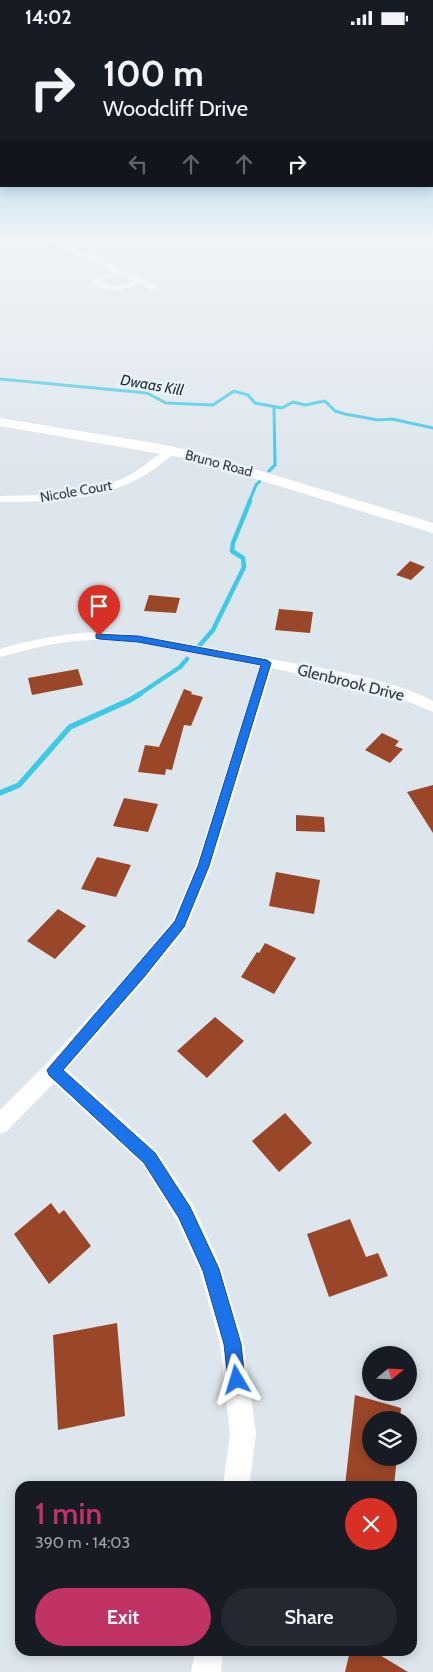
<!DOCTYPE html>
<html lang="en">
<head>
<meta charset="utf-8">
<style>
	:root { --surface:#171b24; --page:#242831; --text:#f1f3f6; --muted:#9ea1a6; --accent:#c03364 }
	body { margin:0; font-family:Cabin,sans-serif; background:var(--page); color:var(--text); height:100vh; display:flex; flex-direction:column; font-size:19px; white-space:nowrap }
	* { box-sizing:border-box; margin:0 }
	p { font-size:16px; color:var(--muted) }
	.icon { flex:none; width:28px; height:28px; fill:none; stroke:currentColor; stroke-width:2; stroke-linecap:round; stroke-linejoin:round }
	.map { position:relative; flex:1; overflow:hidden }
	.panel { position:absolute; left:15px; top:1446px; width:402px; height:175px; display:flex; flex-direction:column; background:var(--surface); border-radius:15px; box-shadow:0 2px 12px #0003 }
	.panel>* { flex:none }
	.hud { position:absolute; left:0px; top:0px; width:434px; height:152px; box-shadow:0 2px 12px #0003; background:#171b24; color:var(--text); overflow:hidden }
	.needle { width:32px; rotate:72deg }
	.tools { position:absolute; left:362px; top:1311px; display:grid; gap:10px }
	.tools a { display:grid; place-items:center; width:55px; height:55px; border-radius:50%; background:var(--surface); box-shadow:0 2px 12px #0003; font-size:25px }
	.pin { position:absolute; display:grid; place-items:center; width:42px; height:42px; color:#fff; margin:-51px -21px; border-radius:50% 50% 50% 0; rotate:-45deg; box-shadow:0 0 5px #0007 }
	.pin .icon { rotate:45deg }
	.me { position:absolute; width:55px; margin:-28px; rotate:353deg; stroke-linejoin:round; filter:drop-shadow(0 0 4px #0008) }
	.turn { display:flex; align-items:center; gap:18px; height:105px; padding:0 20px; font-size:22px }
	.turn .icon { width:65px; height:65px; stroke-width:2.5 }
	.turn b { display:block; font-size:35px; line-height:42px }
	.lanes { display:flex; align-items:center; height:48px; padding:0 20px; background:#0003; justify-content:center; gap:25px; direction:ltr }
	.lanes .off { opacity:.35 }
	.round { display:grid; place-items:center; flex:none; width:52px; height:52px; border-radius:26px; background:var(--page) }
	.headline { display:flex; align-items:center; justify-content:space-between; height:85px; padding:0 20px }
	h1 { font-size:30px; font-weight:600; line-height:38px; color:var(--accent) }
	.primary-button { display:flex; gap:10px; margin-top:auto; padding:10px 20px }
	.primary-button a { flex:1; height:58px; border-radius:30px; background:var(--accent); color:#fff; font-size:20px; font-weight:600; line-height:58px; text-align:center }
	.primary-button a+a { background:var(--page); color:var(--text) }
	.status { display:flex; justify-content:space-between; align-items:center; height:35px; padding:0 25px; background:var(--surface); direction:ltr }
	.status svg { height:14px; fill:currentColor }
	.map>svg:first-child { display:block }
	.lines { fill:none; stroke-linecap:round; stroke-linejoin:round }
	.stream-far2 { stroke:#3ec9e5; stroke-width:3 }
	.stream-far1 { stroke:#3ec9e5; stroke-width:4.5 }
	.stream { stroke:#3ec9e5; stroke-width:5.5 }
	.building { fill:#9a4628 }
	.street { fill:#fff; fill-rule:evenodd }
	.secondary { fill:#fff; fill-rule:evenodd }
	.route { fill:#1a73e8; stroke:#114b97 }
	.labels { text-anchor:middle; stroke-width:5; stroke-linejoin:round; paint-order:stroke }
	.far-street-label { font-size:14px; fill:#36393b; stroke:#ebf3fa }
	.far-water-label { font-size:15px; font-style:italic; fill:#182f34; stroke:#ebf3fa }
	.street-label { font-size:16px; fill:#36393b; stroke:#ebf3fa }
</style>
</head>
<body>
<div class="status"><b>14:02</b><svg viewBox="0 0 49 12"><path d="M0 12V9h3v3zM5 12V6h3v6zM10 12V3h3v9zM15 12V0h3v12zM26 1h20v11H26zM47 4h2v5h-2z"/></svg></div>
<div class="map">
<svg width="433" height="1637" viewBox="0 0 433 1637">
	<rect width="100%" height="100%" fill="#dee6ed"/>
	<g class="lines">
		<path class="stream-far2" d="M 0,344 L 147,358 L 166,368 L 213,370 L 234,356 L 248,360 L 255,368 L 282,373 L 293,367 L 305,370 L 325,366 L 335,376 L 345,379 L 378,385 L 392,384 L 433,393
			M 269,436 L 275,430 L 274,372
			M 249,467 L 256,450 L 260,446"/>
		<path class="stream-far1" d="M 199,611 L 213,595 L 244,532 L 243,523 L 232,516 L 233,508 L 250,466
			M 138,660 L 180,632 L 187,624"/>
		<path class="stream" d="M 0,758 L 19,750 L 70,692 L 130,665 L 140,659"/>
	</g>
	<path class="building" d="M 410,526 L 425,532 L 411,545 L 396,540 Z
		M 149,560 L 180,563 L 176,578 L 144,576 Z
		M 279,574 L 313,577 L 310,598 L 275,595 Z
		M 78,634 L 83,650 L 32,660 L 28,643 Z
		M 184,654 L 192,657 L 191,659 L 203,662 L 191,691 L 184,690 L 172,735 L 166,734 L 165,740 L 138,737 L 145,710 L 159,712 Z
		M 382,698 L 399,706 L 395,711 L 403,714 L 390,728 L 365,715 Z
		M 433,750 L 433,798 L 407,757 Z
		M 124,763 L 158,769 L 148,797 L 113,791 Z
		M 296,780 L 324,782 L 325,797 L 296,796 Z
		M 97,822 L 131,830 L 116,862 L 81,854 Z
		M 276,837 L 320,845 L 314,879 L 269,871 Z
		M 58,874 L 86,891 L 55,924 L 27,906 Z
		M 265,908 L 296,923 L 274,959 L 241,942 L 257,917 L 259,918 Z
		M 215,982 L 244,1006 L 207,1043 L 177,1016 Z
		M 285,1078 L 312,1108 L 279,1137 L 252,1106 Z
		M 51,1168 L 59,1179 L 64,1175 L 91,1211 L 49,1249 L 14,1199 Z
		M 350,1184 L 366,1222 L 378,1218 L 388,1241 L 329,1262 L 307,1199 Z
		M 117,1288 L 125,1381 L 58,1395 L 53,1300 Z
		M 355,1360 L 401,1373 L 400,1385 L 371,1385 L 371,1422 L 397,1422 L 394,1451 L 345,1451 Z
		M 350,1616 L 373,1616 L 408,1637 L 345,1637 Z"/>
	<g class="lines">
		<path class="street" d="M 32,200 L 41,200 L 56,205 L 143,243 L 161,254 L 154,256 L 139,248 C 124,256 107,259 92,249 L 92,245 L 114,237 ZM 120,239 L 134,246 C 122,251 111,254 100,247 Z
			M 172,413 L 177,416 L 175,418 C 162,428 149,439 134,446 C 93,466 44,467 0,467 L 0,461 C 41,460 88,460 126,442 C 142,435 156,418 172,413 Z
			M 101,597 C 158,601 214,614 271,624 C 319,633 391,643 433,666 L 433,677 L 387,658 L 272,633 L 212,831 L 186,894 L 146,944 L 67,1034 L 157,1116 L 193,1170 L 219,1226 L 244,1309 L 256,1399 L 249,1451 L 223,1451 L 230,1399 L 220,1309 L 200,1236 L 177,1186 L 143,1130 L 54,1048 L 7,1096 L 0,1099 L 0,1075 L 47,1028 L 134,932 L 173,885 L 196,831 L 260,631 C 207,621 155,606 101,605 C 66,604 33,613 0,622 L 0,614 C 33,604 67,598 101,597 Z
			M 195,1616 L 223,1616 L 221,1637 L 191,1637 Z"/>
		<path class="secondary" d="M 0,383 L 160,409 L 198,417 L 433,488 L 433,498 L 190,424 L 0,391 Z"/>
	</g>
	<linearGradient id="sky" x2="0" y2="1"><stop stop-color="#64bce7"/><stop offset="0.47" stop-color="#f0f4f7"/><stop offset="1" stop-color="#f0f4f7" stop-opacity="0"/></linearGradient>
	<rect width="433" height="429" fill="url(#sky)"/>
	<path class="route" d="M 96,599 L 138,601 L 267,625 L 271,628 L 209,831 L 184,892 L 144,942 L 63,1035 L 155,1118 L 190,1172 L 219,1234 L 241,1309 L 245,1345 L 243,1351 L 237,1353 L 231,1351 L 228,1345 L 224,1309 L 203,1236 L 179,1183 L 144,1128 L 49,1040 L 47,1035 L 175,886 L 198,831 L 261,630 L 138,607 L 99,604 L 96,603 Z"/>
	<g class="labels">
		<g class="far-street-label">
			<text transform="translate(219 428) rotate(15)" y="5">Bruno Road</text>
			<text transform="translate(76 456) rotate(-10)" y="5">Nicole Court</text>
		</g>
		<g class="far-water-label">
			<text transform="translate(152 350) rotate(10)" y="5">Dwaas Kill</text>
		</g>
		<g class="street-label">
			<text transform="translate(351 647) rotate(14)" y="6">Glenbrook Drive</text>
		</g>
	</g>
</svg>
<div class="tools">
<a><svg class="needle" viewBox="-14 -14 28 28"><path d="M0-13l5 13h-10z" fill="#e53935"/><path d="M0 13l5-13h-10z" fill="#9ea1a6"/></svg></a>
<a><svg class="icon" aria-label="layers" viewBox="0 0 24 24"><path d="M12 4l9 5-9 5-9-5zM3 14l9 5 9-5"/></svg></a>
</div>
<div class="pin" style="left:99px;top:601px;background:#d93025"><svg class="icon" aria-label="arrive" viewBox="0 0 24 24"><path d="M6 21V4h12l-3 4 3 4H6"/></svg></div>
<svg class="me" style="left:237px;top:1345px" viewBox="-20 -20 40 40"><path d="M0-17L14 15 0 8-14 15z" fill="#1a73e8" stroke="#fff" stroke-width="4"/></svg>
<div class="hud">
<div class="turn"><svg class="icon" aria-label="right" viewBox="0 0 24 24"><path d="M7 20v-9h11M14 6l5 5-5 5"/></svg><div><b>100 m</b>Woodcliff Drive</div></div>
<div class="lanes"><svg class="icon off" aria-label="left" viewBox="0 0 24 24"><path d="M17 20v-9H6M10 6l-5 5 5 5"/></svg><svg class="icon off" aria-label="ahead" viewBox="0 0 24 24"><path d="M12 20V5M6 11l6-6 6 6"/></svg><svg class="icon off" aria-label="ahead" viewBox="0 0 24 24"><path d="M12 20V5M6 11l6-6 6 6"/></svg><svg class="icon" aria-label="right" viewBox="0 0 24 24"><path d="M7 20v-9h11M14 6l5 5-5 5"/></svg></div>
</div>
<section class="panel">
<div class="headline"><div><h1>1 min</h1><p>390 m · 14:03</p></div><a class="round" style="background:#d93025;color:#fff"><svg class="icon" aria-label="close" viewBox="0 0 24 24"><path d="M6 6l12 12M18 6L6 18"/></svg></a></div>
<div class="primary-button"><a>Exit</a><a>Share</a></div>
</section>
</div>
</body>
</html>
